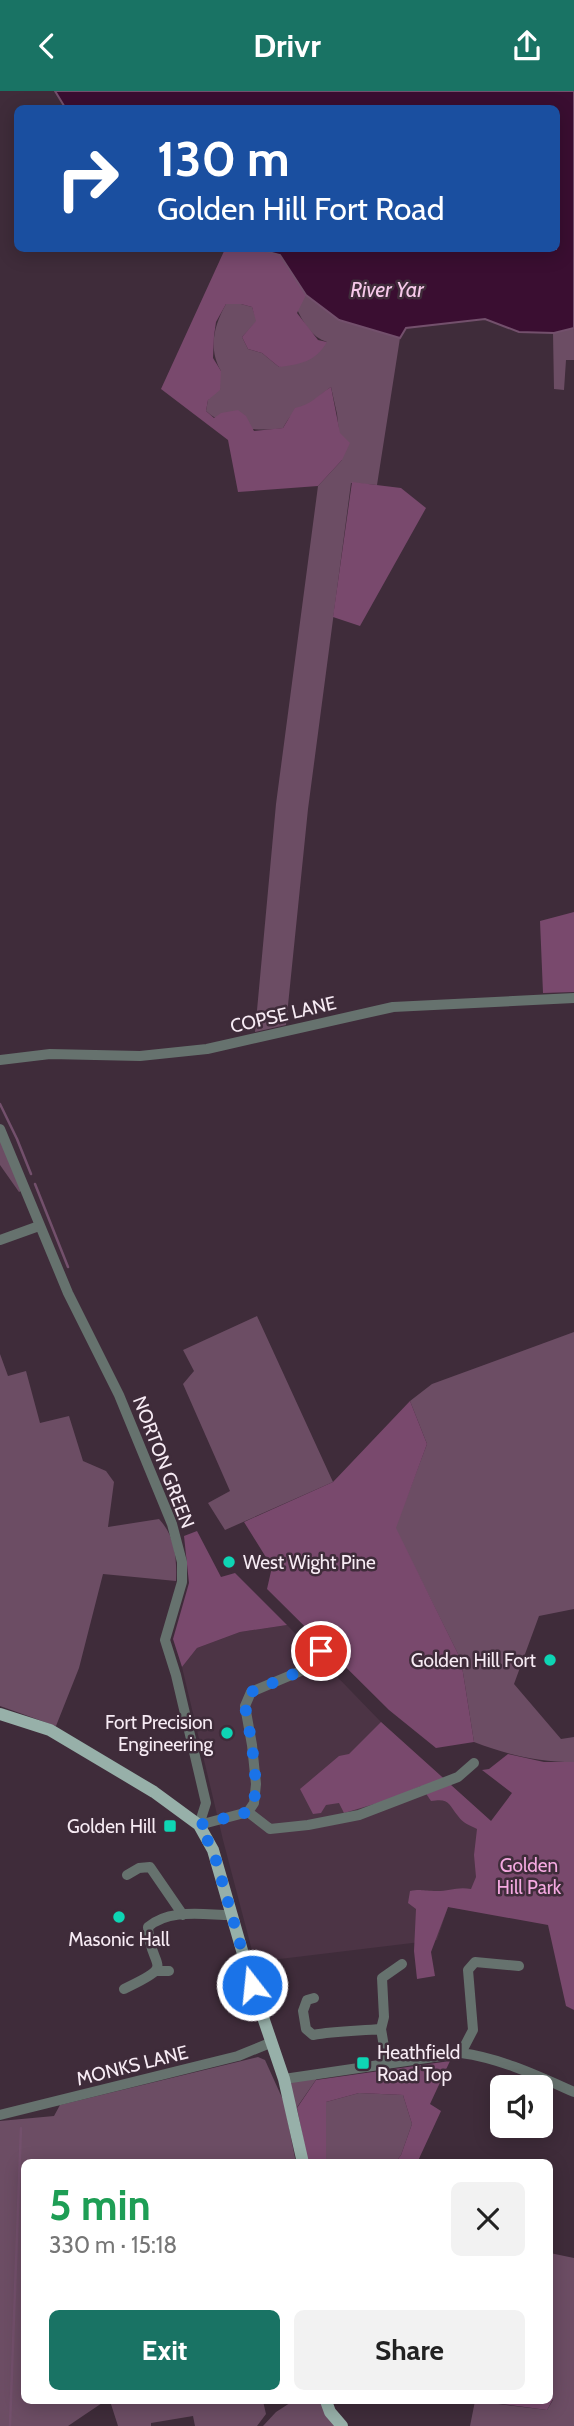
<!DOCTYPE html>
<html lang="en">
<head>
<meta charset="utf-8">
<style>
	:root { --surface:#fff; --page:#f2f2f2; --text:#222; --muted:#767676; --accent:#197364 }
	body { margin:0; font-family:Cabin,sans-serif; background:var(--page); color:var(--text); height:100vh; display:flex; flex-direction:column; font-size:26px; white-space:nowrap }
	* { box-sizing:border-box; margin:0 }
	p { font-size:23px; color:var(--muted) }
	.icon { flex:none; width:38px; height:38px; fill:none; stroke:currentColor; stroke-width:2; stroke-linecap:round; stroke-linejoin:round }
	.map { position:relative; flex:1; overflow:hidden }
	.panel { position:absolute; left:21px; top:2068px; width:532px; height:245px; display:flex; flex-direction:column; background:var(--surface); border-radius:10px; box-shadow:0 4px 18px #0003 }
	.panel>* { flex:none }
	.guide { position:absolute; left:14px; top:14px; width:546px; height:147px; border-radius:10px; box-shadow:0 4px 18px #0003; background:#1a4fa0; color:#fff; overflow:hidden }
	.tools { position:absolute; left:490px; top:1984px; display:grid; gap:14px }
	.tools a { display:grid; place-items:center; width:63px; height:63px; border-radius:10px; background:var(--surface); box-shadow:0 4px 18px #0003; font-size:35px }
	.pin { position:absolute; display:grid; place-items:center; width:60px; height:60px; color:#fff; margin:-30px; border:4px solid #fff; border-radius:50%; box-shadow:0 2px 7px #0007 }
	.me { position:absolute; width:77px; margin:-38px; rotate:344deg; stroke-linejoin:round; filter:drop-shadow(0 0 5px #0008) }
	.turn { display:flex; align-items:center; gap:24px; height:147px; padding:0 28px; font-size:32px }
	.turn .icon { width:91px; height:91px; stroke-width:2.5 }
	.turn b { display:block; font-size:49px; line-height:60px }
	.round { display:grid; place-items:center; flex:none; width:74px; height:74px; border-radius:10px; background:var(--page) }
	.headline { display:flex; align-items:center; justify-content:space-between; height:119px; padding:0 28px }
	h1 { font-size:42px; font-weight:700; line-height:52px; color:#1e9e55 }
	.primary-button { display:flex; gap:14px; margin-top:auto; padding:14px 28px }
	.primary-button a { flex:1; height:80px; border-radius:10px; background:var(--accent); color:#fff; font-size:28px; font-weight:700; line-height:80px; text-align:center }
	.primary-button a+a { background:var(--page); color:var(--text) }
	header { display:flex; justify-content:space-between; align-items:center; height:91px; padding:0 28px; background:var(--accent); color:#fff; font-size:32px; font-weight:700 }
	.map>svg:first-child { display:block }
	.built { fill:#4c3445 }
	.green { fill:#6c4d64 }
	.forest { fill:#79496d }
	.water { fill:#3a0e31; stroke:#73506c; stroke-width:2 }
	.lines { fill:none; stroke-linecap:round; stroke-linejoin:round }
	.stream { stroke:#73506c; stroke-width:2.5 }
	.minor { stroke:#66726e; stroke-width:10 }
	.major { stroke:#97b0a9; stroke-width:12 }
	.route { stroke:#1a73e8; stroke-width:12; stroke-dasharray:0 21.6 }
	.poi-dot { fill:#0ed5b4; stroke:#3f2c3a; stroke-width:2.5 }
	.labels { text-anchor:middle; stroke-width:5; stroke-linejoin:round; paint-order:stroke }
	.street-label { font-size:19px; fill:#f7ebf4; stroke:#3f2c3a }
	.poi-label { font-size:19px; fill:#f7ebf4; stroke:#3f2c3a; text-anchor:end }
	.park-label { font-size:19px; fill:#f5a9e1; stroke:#3f2c3a }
	.water-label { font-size:21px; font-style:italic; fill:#f6c8e9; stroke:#3f2c3a }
</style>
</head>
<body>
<header><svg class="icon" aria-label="back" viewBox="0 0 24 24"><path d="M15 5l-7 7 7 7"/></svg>Drivr<svg class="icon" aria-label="share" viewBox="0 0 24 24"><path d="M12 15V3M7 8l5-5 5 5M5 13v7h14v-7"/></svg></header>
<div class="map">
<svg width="574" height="2335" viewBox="0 0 574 2335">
	<rect width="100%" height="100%" fill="#3f2c3a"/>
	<path class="built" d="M 287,1534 L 381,1631 L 491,1730 L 480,1821 L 448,1816 L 437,1849 L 255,1871 L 223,1749 L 182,1576 L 197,1557 L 240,1541 Z"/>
	<path class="green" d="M 257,158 L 466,158 L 574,167 L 574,269 L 566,269 L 564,299 L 554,298 L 553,242 L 519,241 L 485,228 L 406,237 L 400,247 L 377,394 L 351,392 L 308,718 L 286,934 L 255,941 L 276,713 L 318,395 L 342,369 L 337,323 L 331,296 C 322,302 316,309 308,315 C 292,325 294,318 283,337 C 257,341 226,338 206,320 L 208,309 L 221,280 C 208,258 214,234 226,213 L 241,213 L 252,216 L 257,230 L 242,246 L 248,258 L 262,262 L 279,276 L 327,251 C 297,242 288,190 280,164 Z
		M 0,1038 L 25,1098 L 19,1101 L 0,1074 Z
		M 257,1225 L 333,1391 L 225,1439 L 208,1412 L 230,1400 L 183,1293 L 194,1280 L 183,1259 Z
		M 574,1241 L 574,1518 L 539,1525 L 514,1593 L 561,1648 L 574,1646 L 574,1671 C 537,1671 509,1664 474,1651 L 461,1569 L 395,1437 L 427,1353 L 410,1310 L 432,1293 Z
		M 0,1263 L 8,1285 L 26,1280 L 40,1332 L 69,1325 L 83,1370 L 106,1380 L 114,1391 L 108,1436 L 159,1428 C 175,1445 177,1467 176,1490 L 103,1483 L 79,1577 L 56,1635 L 0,1615 Z
		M 258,1966 L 265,1969 L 284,2011 L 296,2072 L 24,2072 L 24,2310 L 105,2310 L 68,2335 L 0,2335 L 0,2030 L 54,2025 L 60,2014 Z
		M 320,1983 L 293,2022 L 284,1988 Z
		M 359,2002 L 403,2004 L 412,2033 L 401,2064 L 395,2072 L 326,2072 L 326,2011 Z
		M 550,2162 L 574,2167 L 574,2335 L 470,2335 L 475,2310 L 547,2319 L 553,2309 L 550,2307 Z
		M 110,2310 L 263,2310 L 266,2323 L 257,2335 L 195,2335 L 193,2325 L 151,2332 L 151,2335 L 118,2335 Z
		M 293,2310 L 326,2310 L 342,2335 L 263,2335 L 276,2321 Z"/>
	<path class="forest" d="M 225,158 L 257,158 L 280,164 L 306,204 L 297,222 L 318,249 L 327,251 C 315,271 301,273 279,276 L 262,262 L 248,258 L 242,246 L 256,230 L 252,216 L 241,213 L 226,213 L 216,231 L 214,245 L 213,267 L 221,280 L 220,299 L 208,309 L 206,320 L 214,327 L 221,322 L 238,319 L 246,325 L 254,340 L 283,337 L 295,317 C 311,314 318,304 331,296 L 340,342 L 350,352 L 342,369 L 318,395 L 238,401 L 228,349 L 161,298 Z
		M 352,391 L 401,397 L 426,417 L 360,535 L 333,526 Z
		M 574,821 L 574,901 L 543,902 L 540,830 Z
		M 410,1310 L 427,1353 L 396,1437 L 461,1569 L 474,1651 L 436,1657 L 389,1619 L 267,1498 L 272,1476 L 244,1431 L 333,1391 Z
		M 197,1440 L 221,1486 L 235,1482 L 287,1534 L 240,1541 L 197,1557 L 182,1576 L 173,1548 L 189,1492 L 184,1445 Z
		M 381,1631 L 491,1730 L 512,1702 L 482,1679 L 489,1678 L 508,1663 L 544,1671 L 574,1671 L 574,1919 L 566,1915 L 548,1834 L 448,1816 L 431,1861 L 435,1885 L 417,1888 L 414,1860 L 416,1818 L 408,1812 L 410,1800 C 421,1798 423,1800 434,1800 C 447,1801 457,1795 471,1798 L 476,1786 L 474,1764 L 477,1738 C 469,1734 463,1732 458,1725 C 448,1712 449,1707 431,1710 L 421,1695 L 388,1709 L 344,1722 L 339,1712 L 326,1714 L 321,1722 L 313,1723 L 300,1698 L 339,1665 L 349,1663 Z
		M 450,1970 L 430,2013 L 441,2020 L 417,2072 L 395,2072 L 401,2064 L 412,2033 L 403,2004 L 359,2002 L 326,2011 L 326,2072 L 308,2072 L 297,2017 L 316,1989 Z
		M 550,2307 L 553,2308 L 547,2319 L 479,2310 L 550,2310 Z"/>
	<path class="water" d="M 55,0 L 574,0 L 574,237 L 554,242 L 519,241 L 485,228 L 406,237 L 400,247 L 339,229 L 306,204 L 280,164 L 257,158 L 556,158 L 556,18 L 66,18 Z"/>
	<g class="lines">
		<path class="stream" d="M 0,1013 L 17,1048 L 31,1083
			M 35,1093 L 68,1176
			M 10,2335 L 21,2037"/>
		<path class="minor" d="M 0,969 L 50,963 L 140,965 L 207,958 L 393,916 L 574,907
			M 0,1038 L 68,1202 L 119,1304 L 172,1433 L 182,1471 L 182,1491 L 165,1549 L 176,1584 L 206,1712 L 199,1734
			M 0,1149 L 39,1135
			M 248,1721 L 270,1738 L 308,1734 L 359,1724 L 458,1686 L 474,1672
			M 199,1734 L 248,1721 L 254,1712 L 256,1693 L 252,1654 L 245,1615 L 251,1601 L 308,1577 L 321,1560
			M 127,1784 L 139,1777 L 150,1776 L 183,1824
			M 157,1880 L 169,1880
			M 124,1898 C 179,1872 150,1880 148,1836 C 169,1817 205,1824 231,1824
			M 314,1907 L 307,1909 L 303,1920 L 306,1938 L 313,1944 C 335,1940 358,1940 381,1938
			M 461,1962 L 473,1939 L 468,1879 L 475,1871 L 519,1875
			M 387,1973 L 381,1938 L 384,1926 L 382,1887 L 402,1873
			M 284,1988 L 461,1962 C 500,1967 538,1985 574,2001
			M 0,2024 L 238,1965 L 270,1952"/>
		<path class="major" d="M 0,1623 L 50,1639 L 154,1701 L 199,1734 L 213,1759 L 252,1894 L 284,1988 L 303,2072
			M 326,2310 L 330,2321 L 342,2335"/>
	</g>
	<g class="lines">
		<path class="route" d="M 252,1894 L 213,1759 L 199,1734 L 248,1721 L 254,1712 L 256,1693 L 252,1654 L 245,1615 L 251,1601 L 308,1577 L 321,1560"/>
	</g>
	<g class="poi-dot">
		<circle cx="229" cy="1471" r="7"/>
		<circle cx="550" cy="1569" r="7"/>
		<circle cx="227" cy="1642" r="7"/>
		<rect x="163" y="1728" width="14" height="14" rx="3.5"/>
		<circle cx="119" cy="1826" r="7"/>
		<rect x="356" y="1965" width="14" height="14" rx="3.5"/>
	</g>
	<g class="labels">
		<g class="street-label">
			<text transform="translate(283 923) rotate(-13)" y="7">COPSE LANE</text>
			<text transform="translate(164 1371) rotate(69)" y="7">NORTON GREEN</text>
			<text transform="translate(132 1974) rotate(-14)" y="7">MONKS LANE</text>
		</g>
		<g class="poi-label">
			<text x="243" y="1478" text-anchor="start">West Wight Pine</text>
			<text x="536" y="1576">Golden Hill Fort</text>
			<text x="213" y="1638">Fort Precision<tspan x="213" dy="22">Engineering</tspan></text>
			<text x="156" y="1742">Golden Hill</text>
			<text x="119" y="1855" text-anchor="middle">Masonic Hall</text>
			<text x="377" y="1968" text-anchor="start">Heathfield<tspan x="377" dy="22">Road Top</tspan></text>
		</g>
		<g class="park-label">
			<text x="529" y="1781">Golden<tspan x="529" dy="22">Hill Park</tspan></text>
		</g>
		<g class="water-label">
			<text x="387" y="206">River Yar</text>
		</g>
	</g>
</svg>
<div class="tools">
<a><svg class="icon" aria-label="sound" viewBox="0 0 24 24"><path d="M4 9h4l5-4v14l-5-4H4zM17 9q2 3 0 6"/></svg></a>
</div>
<div class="pin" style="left:321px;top:1560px;background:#d93025"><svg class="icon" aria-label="arrive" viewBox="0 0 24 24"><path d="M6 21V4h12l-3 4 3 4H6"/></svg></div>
<svg class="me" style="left:252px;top:1894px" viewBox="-20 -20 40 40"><circle r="17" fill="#1a73e8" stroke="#fff" stroke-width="3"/><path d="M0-11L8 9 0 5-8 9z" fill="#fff"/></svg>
<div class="guide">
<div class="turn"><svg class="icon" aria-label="right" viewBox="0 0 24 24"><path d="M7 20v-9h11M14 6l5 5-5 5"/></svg><div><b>130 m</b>Golden Hill Fort Road</div></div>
</div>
<section class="panel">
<div class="headline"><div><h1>5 min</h1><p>330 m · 15:18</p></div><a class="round"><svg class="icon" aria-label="close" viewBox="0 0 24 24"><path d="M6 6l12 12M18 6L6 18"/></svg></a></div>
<div class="primary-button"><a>Exit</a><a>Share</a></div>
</section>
</div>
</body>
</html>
